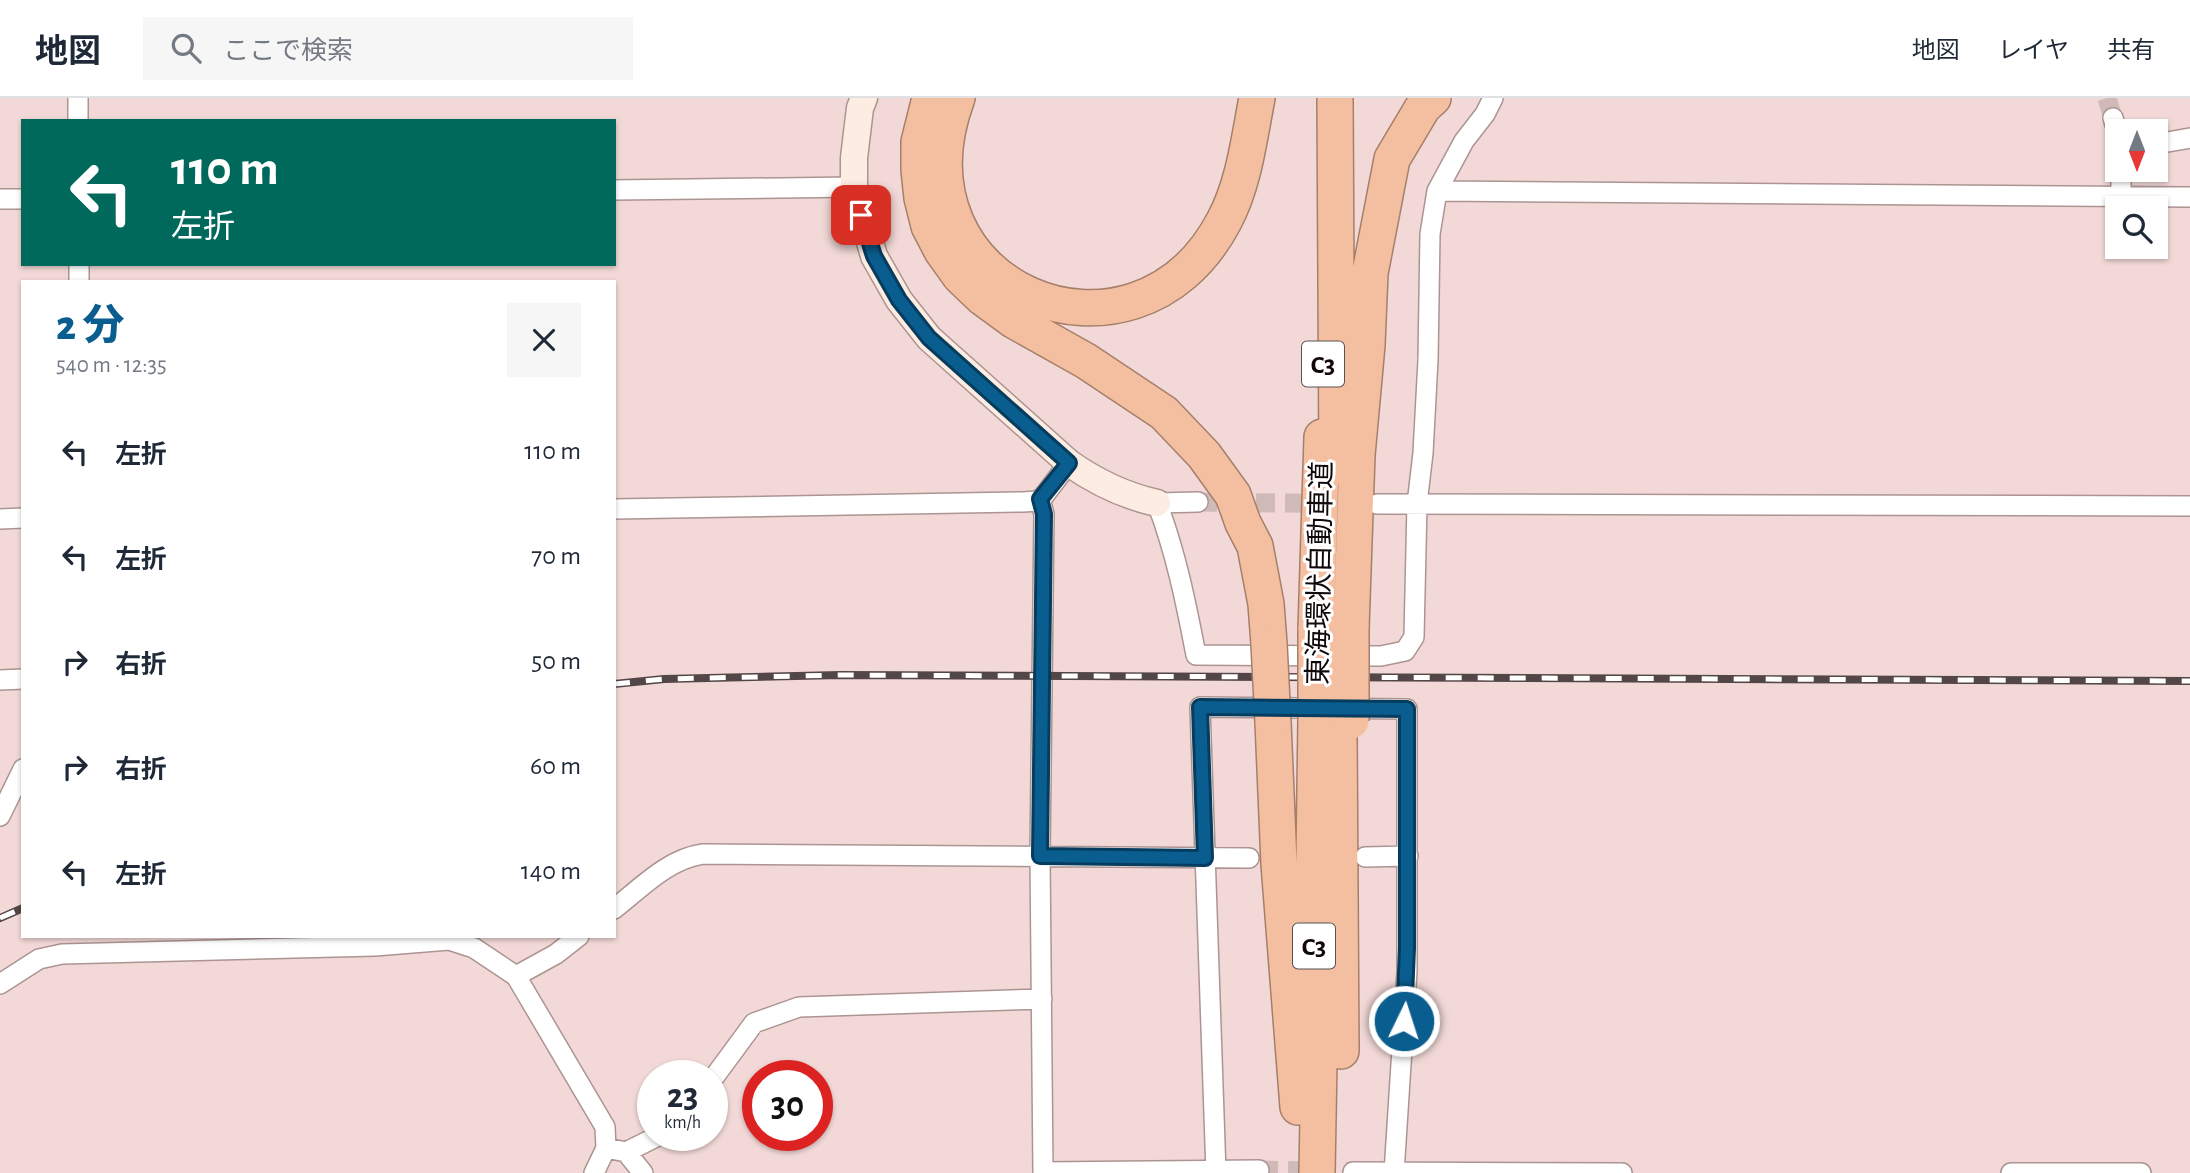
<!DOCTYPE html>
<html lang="ja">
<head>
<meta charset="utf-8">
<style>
	:root { --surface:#fff; --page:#f6f6f7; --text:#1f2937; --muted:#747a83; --line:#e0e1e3; --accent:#0a5d8f }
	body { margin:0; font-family:"Alegreya Sans","Noto Sans JP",sans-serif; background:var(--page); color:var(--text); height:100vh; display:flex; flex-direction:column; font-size:26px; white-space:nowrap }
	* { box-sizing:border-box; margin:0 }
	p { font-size:23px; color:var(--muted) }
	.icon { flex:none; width:38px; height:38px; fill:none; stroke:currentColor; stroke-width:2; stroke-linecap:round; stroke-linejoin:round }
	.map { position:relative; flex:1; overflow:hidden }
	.details { position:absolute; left:21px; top:182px; width:595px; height:658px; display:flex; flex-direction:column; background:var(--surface); border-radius:0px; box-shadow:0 2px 5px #0004 }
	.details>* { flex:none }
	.banner { position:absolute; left:21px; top:21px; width:595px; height:147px; border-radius:0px; box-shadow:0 2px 5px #0004; background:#00695c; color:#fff; overflow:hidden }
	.needle { width:46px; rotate:180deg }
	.buttons { position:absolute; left:2105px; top:21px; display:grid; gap:14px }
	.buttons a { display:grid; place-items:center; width:63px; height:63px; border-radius:0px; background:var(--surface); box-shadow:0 2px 5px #0004; font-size:35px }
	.speed { position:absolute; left:637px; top:962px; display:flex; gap:14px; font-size:35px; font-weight:700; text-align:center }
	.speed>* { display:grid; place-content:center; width:91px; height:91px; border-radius:50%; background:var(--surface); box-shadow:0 2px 5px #0004; line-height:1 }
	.speed small { font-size:18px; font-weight:400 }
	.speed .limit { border:10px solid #d22; background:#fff; color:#111 }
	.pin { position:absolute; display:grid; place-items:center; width:60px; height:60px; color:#fff; margin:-30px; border-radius:14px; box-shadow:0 4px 10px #0006 }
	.me { position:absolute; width:77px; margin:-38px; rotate:4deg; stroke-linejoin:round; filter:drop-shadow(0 0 5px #0008) }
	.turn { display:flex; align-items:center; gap:24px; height:147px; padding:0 35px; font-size:32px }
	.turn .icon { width:91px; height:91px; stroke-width:2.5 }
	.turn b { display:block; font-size:49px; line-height:60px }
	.round { display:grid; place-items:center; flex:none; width:74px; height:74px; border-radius:0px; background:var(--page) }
	.headline { display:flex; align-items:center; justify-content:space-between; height:119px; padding:0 35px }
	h1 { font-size:42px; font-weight:800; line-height:52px; color:var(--accent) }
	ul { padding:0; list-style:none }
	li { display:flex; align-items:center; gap:21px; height:105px; padding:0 35px }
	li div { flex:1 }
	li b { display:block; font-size:26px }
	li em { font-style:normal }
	header { display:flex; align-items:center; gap:42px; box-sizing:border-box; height:98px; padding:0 35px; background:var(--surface); border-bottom:2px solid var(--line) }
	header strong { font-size:33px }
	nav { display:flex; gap:38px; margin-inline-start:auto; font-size:24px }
	.search { width:490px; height:63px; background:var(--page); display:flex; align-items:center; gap:18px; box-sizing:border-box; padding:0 24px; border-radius:0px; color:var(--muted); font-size:26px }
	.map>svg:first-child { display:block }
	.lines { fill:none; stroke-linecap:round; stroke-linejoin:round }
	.street-tunnel { stroke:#d0bab8; stroke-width:19; stroke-dasharray:19 10; stroke-linecap:butt }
	.street-casing { stroke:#ac9492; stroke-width:22 }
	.secondary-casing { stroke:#ac9492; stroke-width:29 }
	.highway-casing { stroke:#a57f6b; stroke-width:38 }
	.street { stroke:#fff; stroke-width:19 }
	.secondary { stroke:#fcece2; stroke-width:26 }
	.highway { stroke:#f4bfa0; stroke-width:35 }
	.rail-casing { stroke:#534646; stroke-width:8 }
	.rail { stroke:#fff; stroke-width:5; stroke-dasharray:16; stroke-linecap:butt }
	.highway-bridge-casing { stroke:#a57f6b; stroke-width:38; stroke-linecap:butt }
	.highway-bridge { stroke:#f4bfa0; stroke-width:35 }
	.route-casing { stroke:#063c5d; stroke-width:18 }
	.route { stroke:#0a5d8f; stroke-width:12 }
	.labels { text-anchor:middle; stroke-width:6; stroke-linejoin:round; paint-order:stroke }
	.shield { fill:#fff; stroke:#585353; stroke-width:2 }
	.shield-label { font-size:26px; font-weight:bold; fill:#110909 }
	.street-label { font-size:28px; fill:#110909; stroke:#fff }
</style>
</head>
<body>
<header>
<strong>地図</strong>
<div class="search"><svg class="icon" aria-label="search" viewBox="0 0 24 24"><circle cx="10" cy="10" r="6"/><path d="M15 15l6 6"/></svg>ここで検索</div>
<nav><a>地図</a><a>レイヤ</a><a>共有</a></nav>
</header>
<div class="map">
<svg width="2190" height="1075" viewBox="0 0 2190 1075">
	<rect width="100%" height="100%" fill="#f2d9d7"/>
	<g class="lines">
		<path class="street-tunnel" d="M 2107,0 L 2113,20
			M 1198,404 L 1365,406
			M 1259,1072 L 1353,1074"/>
		<g class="street-casing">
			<path id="street" d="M 2113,20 L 2118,36
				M 78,23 L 78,0
				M 2156,46 L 2190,40
				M 614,92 L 854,89
				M 1437,93 L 2190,99
				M 2121,100 L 2121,72
				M 0,101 L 23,101
				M 79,166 L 79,184
				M 1040,401 L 1044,416 L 1040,758 L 1043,1075
				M 1198,404 L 1157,405 C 1176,455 1186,505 1196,557 L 1381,558 L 1405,553 L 1414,539 L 1417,406 L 1423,355 L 1428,262 L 1430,136 L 1437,93 L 1464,43 L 1485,16 L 1493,0
				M 1377,406 L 2190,408
				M 614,411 L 1023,404 L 1038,403 L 1043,399 L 1069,365
				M 0,421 L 23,420
				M 0,582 L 23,581
				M 0,718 L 23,671
				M 1365,759 L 1408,758
				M 614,811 C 642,789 668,761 703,756 L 1249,760
				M 516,878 L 556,856 L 579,838
				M 0,886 L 39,861 L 62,856 L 375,848 L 449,842 L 474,850 L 516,878 L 605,1029 L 606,1050 L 594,1075
				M 712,982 L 754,925 L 799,909 L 1042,901
				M 606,1050 L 626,1054 L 658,1038
				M 626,1054 L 643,1075
				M 1043,1074 L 1259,1072
				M 1353,1074 L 1622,1075
				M 1216,1075 L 1200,609 L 1407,611 L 1407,873 L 1394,1075
				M 2011,1075 L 2141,1075"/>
		</g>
		<g class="secondary-casing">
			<path id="secondary" d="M 864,0 L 860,10 L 854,60 L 854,89 L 874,158 L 899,202 L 929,240 L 1069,365 C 1096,384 1125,398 1157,405"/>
		</g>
		<g class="highway-casing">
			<path id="highway" d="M 930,0 L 919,44 L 919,72 L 922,100 L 929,128 L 942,153 L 960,178 L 983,200 L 1013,222 L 1086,263 L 1164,315 L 1204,357 L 1233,397 L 1243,425 L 1255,448 L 1266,506 L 1269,546
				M 957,0 C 886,191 1134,294 1224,123 C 1244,86 1249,41 1257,0
				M 1335,0 L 1337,368
				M 1351,530 L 1357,357 L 1367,247 L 1370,175 L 1392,61 L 1423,9 L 1433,0
				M 1316,532 L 1322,339
				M 1316,621 L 1313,834 L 1319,964 L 1317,1075
				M 1273,624 L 1279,766 L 1298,1009
				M 1339,634 L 1341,953"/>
		</g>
		<use href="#street" class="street"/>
		<use href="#secondary" class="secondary"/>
		<use href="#highway" class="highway"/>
		<g class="rail-casing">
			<path id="rail" d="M 614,586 L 664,581 L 841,577 L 2190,583
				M 0,820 L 23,810"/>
		</g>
		<use href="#rail" class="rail"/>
		<g class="highway-bridge-casing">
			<path id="highway-bridge" d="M 1351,530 L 1351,623
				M 1269,546 L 1273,624
				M 1316,621 L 1316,532"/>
		</g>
		<use href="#highway-bridge" class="highway-bridge"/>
	</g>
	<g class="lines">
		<g class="route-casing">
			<path id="route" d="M 861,117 L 874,158 L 899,202 L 929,240 L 1069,365 L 1040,401 L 1044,416 L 1040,758 L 1205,760 L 1200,609 L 1407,611 L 1407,850 L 1404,923"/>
		</g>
		<use href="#route" class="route"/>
	</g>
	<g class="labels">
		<g class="shield">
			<rect x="1302" y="243.5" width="42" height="45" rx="5"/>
			<rect x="1293" y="825.5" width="42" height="45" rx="5"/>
		</g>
		<g class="shield-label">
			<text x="1323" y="275">C3</text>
			<text x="1314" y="857">C3</text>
		</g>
		<g class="street-label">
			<text transform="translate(1319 475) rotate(-89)" y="10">東海環状自動車道</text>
		</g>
	</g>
</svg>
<div class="buttons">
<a><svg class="needle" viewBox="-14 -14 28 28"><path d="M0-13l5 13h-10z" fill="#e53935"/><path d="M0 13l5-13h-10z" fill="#747a83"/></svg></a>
<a><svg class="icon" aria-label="search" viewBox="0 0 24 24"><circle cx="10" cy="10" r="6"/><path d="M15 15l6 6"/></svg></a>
</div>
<div class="speed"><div>23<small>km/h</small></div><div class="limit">30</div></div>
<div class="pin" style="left:861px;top:117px;background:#d93025"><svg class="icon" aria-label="arrive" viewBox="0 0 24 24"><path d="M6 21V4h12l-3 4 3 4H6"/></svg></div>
<svg class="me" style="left:1404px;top:923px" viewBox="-20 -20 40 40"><circle r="17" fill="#0a5d8f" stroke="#fff" stroke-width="3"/><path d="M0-11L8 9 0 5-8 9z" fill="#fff"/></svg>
<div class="banner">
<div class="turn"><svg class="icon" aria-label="left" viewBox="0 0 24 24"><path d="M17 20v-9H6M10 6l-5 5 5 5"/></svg><div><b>110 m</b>左折</div></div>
</div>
<section class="details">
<div class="headline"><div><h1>2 分</h1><p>540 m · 12:35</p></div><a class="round"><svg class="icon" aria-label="close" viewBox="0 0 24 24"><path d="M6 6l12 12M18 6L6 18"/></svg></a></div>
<ul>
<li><svg class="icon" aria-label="left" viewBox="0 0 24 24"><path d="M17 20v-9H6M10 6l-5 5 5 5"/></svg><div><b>左折</b></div><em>110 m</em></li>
<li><svg class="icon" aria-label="left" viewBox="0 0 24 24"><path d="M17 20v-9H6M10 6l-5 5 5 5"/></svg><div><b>左折</b></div><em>70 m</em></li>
<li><svg class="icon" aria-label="right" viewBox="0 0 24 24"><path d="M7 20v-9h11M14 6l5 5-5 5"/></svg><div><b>右折</b></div><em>50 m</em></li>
<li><svg class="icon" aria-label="right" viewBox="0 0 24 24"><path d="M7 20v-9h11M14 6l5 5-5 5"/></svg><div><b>右折</b></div><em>60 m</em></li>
<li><svg class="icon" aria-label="left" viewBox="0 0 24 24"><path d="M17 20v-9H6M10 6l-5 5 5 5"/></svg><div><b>左折</b></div><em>140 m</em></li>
</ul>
</section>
</div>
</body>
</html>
